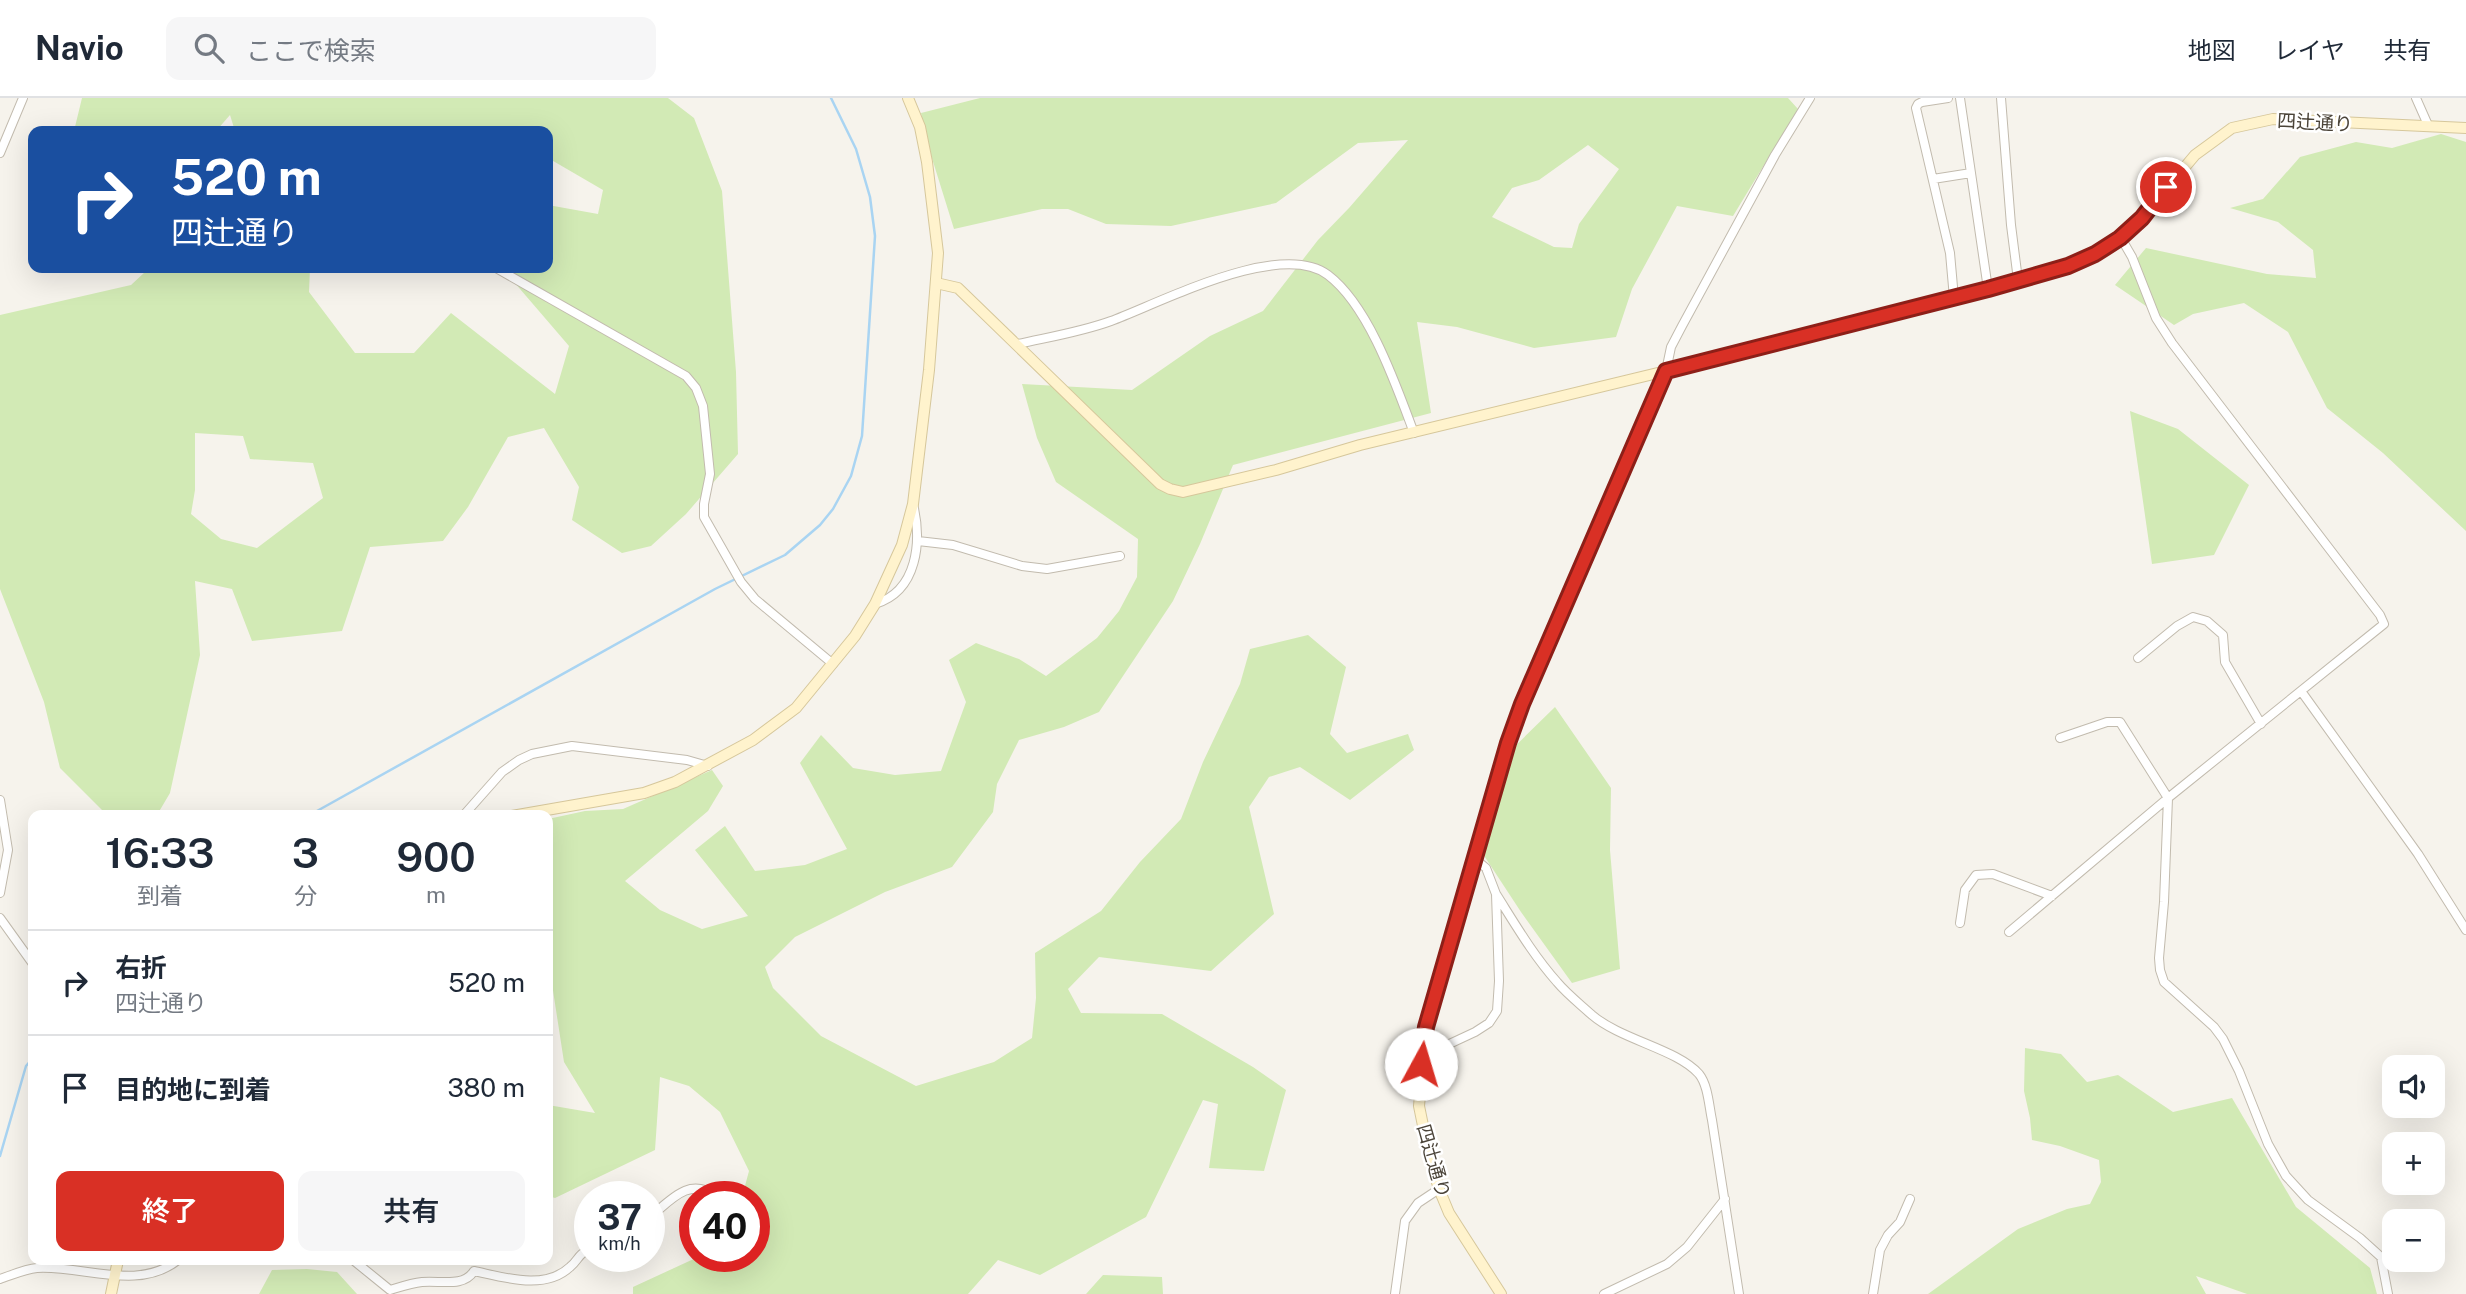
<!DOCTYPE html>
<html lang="ja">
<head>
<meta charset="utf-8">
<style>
	:root { --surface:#fff; --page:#f6f6f7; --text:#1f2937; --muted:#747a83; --line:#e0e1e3; --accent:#d93025 }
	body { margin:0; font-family:"Public Sans","Noto Sans JP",sans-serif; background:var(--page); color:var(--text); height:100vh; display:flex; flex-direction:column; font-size:26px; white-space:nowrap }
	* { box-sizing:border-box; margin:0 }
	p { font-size:23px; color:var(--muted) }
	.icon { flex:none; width:38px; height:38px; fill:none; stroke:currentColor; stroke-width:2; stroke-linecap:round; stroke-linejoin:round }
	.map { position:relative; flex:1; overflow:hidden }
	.details { position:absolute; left:28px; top:712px; width:525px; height:455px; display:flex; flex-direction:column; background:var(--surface); border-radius:14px; box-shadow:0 7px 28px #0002 }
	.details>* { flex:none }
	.hud { position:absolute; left:28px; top:28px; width:525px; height:147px; border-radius:14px; box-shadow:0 7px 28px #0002; background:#1a4fa0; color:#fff; overflow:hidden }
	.fabs { position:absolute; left:2382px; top:957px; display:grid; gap:14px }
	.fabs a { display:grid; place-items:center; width:63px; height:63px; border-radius:14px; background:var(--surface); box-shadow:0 7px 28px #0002; font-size:35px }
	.speed { position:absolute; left:574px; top:1083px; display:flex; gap:14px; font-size:35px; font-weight:700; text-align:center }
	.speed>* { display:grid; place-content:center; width:91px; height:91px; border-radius:50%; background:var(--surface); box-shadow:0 7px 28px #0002; line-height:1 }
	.speed small { font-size:18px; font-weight:400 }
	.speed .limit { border:10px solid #d22; background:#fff; color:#111 }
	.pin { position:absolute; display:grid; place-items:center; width:60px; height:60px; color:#fff; margin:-30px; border:4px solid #fff; border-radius:50%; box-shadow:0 2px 7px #0007 }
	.me { position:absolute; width:77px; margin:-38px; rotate:6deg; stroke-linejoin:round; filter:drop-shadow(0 0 5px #0008) }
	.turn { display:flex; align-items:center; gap:24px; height:147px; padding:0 28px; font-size:32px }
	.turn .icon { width:91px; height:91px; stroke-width:2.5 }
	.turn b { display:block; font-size:49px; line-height:60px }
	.eta { display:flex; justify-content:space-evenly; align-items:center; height:119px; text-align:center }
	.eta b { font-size:42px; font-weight:600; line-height:49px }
	.button { display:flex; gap:14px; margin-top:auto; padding:14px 28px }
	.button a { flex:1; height:80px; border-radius:14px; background:var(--accent); color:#fff; font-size:28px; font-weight:600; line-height:80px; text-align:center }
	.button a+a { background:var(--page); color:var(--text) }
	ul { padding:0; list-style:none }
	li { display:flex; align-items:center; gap:21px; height:105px; padding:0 28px; border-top:2px solid var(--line) }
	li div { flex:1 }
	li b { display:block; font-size:26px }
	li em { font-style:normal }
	header { display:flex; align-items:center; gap:42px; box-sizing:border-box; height:98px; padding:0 35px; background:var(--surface); border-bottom:2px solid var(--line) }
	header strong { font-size:33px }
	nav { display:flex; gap:38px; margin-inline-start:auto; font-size:24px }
	.search { width:490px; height:63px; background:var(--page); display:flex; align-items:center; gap:18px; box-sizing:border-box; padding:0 24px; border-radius:14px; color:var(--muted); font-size:26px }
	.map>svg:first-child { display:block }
	.green { fill:#d2eab5; fill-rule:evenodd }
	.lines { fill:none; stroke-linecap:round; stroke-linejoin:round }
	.stream { stroke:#a9d4f2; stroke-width:2.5 }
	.street-casing { stroke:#c2bbae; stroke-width:10 }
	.secondary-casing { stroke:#d6c79b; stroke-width:12 }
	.street { stroke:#fff; stroke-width:8 }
	.secondary { stroke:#fff3cd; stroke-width:10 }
	.route-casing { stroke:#8d1f18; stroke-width:18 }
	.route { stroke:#d93025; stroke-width:12 }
	.labels { text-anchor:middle; stroke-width:5; stroke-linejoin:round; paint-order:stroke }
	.street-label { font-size:19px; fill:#4b4439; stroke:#fff }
</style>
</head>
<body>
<header>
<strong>Navio</strong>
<div class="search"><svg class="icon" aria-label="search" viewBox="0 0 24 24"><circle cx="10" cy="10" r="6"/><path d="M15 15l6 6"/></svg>ここで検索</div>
<nav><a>地図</a><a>レイヤ</a><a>共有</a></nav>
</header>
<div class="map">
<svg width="2466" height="1196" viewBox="0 0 2466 1196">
	<rect width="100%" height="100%" fill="#f6f3ec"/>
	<path class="green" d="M 82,0 L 668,0 L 694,20 L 722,93 L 736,274 L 738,356 L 686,416 L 651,448 L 622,455 L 572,422 L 579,389 L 544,330 L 508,339 L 468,409 L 443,443 L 370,449 L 342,533 L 252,543 L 232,491 L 195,483 L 200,557 L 170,695 L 157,717 L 107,717 L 60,670 L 44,604 L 0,491 L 0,217 L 131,187 L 145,174 L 141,170 L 310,170 L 309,194 L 355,255 L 414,255 L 451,215 L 555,296 L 569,248 L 502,170 L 548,170 L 548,107 L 598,116 L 603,92 L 548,60 L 548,33 L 235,33 L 230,17 L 216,33 L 74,33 ZM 195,335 L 243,338 L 250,361 L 313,365 L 323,400 L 257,450 L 221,441 L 191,416 L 195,392 Z
		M 980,0 L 1788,0 L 1798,11 L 1733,118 L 1677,108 L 1632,191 L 1616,239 L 1534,250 L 1457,229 L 1417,224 L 1431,315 L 1233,367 L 1200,446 L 1173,503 L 1099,614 L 1064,629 L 1019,642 L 997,686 L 993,714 L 952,769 L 885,794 L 795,839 L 765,869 L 773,890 L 821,938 L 916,988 L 994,964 L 1032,940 L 1036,900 L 1035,855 L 1101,813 L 1140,764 L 1181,721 L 1203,664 L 1240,586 L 1250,551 L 1308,537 L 1346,569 L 1330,636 L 1347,655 L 1408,636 L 1414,652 L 1350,702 L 1300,669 L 1269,679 L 1249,709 L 1274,816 L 1211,873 L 1099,859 L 1068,891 L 1081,915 L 1162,916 L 1253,969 L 1286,992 L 1264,1073 L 1209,1070 L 1218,1006 L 1203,1002 L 1146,1119 L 1040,1177 L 998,1162 L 968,1196 L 633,1196 L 633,1189 L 698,1159 L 754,1158 L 754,1099 L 742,1099 L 749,1073 L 720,1014 L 689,988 L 660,979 L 655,1052 L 555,1100 L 548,1098 L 548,1007 L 595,1015 L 564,964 L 548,860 L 548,721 L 585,713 L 623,711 L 712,672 L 723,688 L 708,713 L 625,783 L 660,812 L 702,831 L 748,818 L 695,752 L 725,728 L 755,773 L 805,767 L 847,751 L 800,665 L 821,637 L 853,670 L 895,677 L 941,673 L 966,604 L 949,562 L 976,545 L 1019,561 L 1046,578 L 1097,540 L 1119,513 L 1137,479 L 1138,441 L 1056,384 L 1037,340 L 1022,286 L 1132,292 L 1210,238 L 1263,213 L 1318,142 L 1349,110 L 1408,42 L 1358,45 L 1276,105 L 1171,128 L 1106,126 L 1068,111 L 1042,111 L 954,131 L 926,41 L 921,15 ZM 1588,47 L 1619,71 L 1579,126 L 1572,150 L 1554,149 L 1492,119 L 1512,90 L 1539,82 Z
		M 2441,36 L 2466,44 L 2466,433 L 2383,355 L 2327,310 L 2288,234 L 2244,205 L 2193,216 L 2174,227 L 2115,187 L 2146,150 L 2267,176 L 2316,180 L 2313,152 L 2278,124 L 2230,110 L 2263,101 L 2300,59 L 2356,44 L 2392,50 Z
		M 2130,313 L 2178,331 L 2249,387 L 2214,457 L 2152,466 Z
		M 1555,609 L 1611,690 L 1610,752 L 1620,871 L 1572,885 L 1521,814 L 1479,750 L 1506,657 Z
		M 2025,950 L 2061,956 L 2087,984 L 2118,977 L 2173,1014 L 2232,1000 L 2296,1109 L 2370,1170 L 2377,1196 L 2247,1196 L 2196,1178 L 2206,1196 L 1928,1196 L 2018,1131 L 2067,1111 L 2090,1106 L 2101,1084 L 2099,1062 L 2060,1048 L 2032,1042 L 2030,1020 L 2024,993 Z
		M 307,1171 L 337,1174 L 357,1196 L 259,1196 L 272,1172 Z
		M 1103,1177 L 1162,1179 L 1163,1196 L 1086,1196 Z"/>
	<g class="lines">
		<path class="stream" d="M 308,718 L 715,491 L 785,457 L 820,427 L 833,411 L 851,378 L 862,338 L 875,138 L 870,99 L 856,51 L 831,0
			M 0,1058 L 26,968 L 33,960"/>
		<g class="street-casing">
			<path id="street" d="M 1948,0 L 1922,4 L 1918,6 L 1916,10 L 1950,155 L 1954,200
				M 1960,0 L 1988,191
				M 2001,0 L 2011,127 L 2018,182
				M 2416,0 L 2428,27
				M 0,55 L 23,0
				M 1933,81 L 1971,75
				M 496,170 L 686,278 L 696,290 L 703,308 L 710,376 L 704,406 L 704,419 L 741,484 L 755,501 L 833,566
				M 1018,246 C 1049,239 1081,234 1111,223 C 1160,205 1281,141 1328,177 C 1369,208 1396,287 1414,335
				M 1666,273 L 1671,249 L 1682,228 L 1775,57 L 1810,0
				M 918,443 L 953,447 L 1022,468 L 1047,471 L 1120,458
				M 875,506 C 918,493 922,443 913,406
				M 2138,560 L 2177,528 L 2193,519 L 2207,523 L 2223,537 L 2225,564 L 2261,626
				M 2301,593 L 2418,756 L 2466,832
				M 2060,640 L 2107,624 L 2120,624 L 2168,700 L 2164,804 L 2159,860 L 2160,872 L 2164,884 L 2214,929 L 2223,941 L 2239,973 L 2268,1046 L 2286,1078 L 2308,1102 L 2360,1140 L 2381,1159 L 2388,1196
				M 0,702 L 8,752 L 0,795
				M 463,718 L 502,674 L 519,662 L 532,656 L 572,648 L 687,662 L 708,668
				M 1496,796 C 1515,826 1533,857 1557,884 C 1567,896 1580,906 1592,917 C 1621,942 1677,951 1699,976 C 1708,987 1709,1008 1712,1022 L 1739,1196
				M 0,820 L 33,866
				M 1960,825 L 1965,792 L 1976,777 L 1993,776 L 2052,798
				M 2009,834 L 2168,700 L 2384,526 L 2380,517 L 2172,245 L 2156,220 L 2132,159 L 2121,140
				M 1422,951 L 1445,948 L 1475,934 L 1489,925 L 1497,913 L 1499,883 L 1496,796 L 1486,770 L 1474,760
				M 649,1120 C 670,1103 689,1078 715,1098
				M 353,1162 L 390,1192 C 400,1189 411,1185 422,1184 C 440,1182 463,1190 474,1173 C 503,1179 545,1193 570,1169 C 579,1162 578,1155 590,1152
				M 0,1181 C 12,1177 25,1171 37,1170 C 83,1167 138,1194 178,1162
				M 1395,1196 L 1405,1123 L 1418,1105 L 1439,1091
				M 1604,1196 L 1667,1166 L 1687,1149 L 1725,1101
				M 1873,1196 L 1880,1152 L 1888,1137 L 1900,1124 L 1910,1101"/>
		</g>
		<g class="secondary-casing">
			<path id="secondary" d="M 936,185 L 958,190 L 1160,386 L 1170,391 L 1183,394 L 1276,372 L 1360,347 L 1666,273 L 1988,191 L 2068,168 L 2095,156 L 2121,140 L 2142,120 L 2195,57 L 2232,30 L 2273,21 L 2466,30
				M 512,718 L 644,695 L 675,684 L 753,642 L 796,610 L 855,538 L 875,506 L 902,447 L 913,406 L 929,272 L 938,155 L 927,64 L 920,29 L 908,0
				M 111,1196 L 118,1162
				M 1501,1196 L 1449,1115 L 1439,1091 L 1429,1057 L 1419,1008 L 1426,929 L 1508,644 L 1529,586 L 1666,273"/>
		</g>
		<use href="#street" class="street"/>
		<use href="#secondary" class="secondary"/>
	</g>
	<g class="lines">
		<g class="route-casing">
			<path id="route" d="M 1421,966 L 1426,929 L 1508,645 L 1522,606 L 1666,273 L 1988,191 L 2068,168 L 2095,156 L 2120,140 L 2142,120 L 2166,89"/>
		</g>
		<use href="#route" class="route"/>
	</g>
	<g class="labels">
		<g class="street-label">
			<text transform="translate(2315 24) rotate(3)" y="7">四辻通り</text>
			<text transform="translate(1434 1063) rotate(74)" y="7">四辻通り</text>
		</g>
	</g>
</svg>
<div class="fabs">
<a><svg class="icon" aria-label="sound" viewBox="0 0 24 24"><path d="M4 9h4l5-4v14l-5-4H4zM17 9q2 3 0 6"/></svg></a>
<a>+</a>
<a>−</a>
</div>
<div class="speed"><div>37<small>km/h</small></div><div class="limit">40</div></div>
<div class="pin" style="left:2166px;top:89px;background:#d93025"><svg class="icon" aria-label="arrive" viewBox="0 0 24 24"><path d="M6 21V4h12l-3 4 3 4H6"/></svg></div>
<svg class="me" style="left:1421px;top:966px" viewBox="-20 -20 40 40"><circle r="19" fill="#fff"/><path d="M0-13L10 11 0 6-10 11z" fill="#d93025"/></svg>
<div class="hud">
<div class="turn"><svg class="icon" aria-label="right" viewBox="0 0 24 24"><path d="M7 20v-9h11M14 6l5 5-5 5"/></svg><div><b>520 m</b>四辻通り</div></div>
</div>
<section class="details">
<div class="eta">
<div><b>16:33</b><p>到着</p></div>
<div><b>3</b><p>分</p></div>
<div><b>900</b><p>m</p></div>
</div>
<ul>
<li><svg class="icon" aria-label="right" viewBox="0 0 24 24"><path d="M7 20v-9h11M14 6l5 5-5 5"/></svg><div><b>右折</b><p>四辻通り</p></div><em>520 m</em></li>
<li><svg class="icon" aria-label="arrive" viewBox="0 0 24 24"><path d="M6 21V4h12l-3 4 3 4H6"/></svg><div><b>目的地に到着</b></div><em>380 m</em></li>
</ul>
<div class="button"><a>終了</a><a>共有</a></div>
</section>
</div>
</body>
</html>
